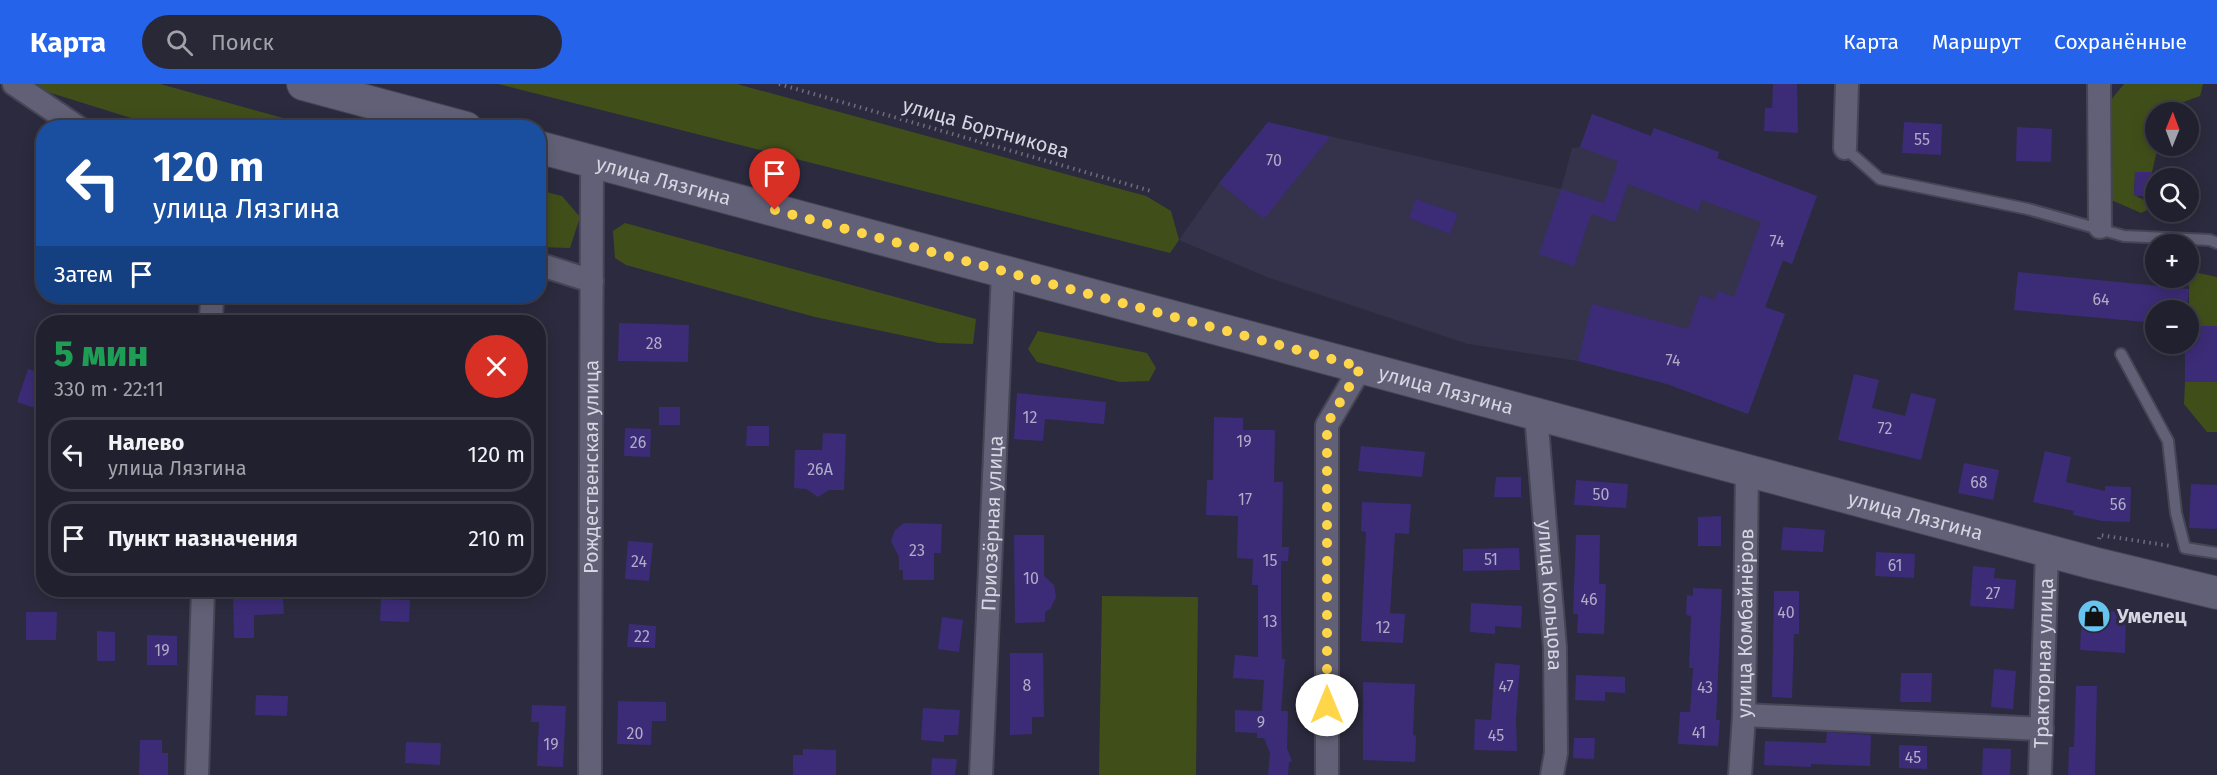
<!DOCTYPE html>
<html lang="ru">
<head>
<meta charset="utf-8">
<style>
	:root { --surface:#21202e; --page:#292836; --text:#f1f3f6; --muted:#a2a3aa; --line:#3e3e4a; --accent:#2563eb }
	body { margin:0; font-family:"Fira Sans",sans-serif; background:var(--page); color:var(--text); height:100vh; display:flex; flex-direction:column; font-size:22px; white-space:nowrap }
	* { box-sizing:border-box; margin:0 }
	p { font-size:20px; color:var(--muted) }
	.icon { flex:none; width:33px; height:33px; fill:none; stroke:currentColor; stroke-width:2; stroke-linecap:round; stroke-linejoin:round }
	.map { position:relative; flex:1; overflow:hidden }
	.side { position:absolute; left:36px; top:231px; width:510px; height:282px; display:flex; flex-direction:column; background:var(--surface); border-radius:24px; box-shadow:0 3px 15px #0003,0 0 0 2px var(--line) }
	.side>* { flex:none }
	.banner { position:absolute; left:36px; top:36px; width:510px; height:183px; border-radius:24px; box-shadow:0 3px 15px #0003,0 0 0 2px var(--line); background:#1a4fa0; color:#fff; overflow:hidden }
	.needle { width:39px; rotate:1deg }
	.tools { position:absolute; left:2145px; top:18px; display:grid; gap:12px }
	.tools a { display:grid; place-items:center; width:54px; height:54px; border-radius:50%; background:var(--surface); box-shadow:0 3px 15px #0003,0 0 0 2px var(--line); font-size:30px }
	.pin { position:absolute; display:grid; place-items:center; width:51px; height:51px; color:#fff; margin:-62px -26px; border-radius:50% 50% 50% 0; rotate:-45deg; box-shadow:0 0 6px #0007 }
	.pin .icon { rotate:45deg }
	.me { position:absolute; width:66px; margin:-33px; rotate:0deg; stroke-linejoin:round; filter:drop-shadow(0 0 4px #0008) }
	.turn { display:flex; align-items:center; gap:21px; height:126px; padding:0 18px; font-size:27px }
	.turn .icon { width:78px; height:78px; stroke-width:2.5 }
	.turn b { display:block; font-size:42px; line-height:51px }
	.then { display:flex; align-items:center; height:57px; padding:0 18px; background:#0003; gap:12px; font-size:22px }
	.round { display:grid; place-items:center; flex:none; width:63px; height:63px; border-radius:32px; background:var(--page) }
	.summary { display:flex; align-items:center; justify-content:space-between; height:102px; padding:0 18px }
	h1 { font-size:36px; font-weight:800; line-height:45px; color:#1e9e55 }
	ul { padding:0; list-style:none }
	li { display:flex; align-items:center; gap:18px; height:75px; margin:0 12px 9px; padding:0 6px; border:3px solid var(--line); border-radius:24px }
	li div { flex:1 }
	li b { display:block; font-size:22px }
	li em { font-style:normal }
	header { display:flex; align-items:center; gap:36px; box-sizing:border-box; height:84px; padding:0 30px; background:var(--accent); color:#fff }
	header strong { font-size:28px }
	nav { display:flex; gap:33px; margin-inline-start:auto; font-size:21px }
	.search { width:420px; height:54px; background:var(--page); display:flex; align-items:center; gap:15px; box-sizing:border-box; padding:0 21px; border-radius:33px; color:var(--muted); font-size:22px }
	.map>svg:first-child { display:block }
	.built { fill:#35324c }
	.green { fill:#404f1a }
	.building { fill:#3c2c77 }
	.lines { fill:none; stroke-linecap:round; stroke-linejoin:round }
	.lane-casing { stroke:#464555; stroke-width:14 }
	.street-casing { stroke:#464555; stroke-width:26 }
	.secondary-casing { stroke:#464555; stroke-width:34 }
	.path { stroke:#6e6c7d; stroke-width:4; stroke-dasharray:1.5 4.5; stroke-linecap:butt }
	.lane { stroke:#616076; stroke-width:10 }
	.street { stroke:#616076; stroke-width:22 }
	.secondary { stroke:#616076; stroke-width:32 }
	.route { stroke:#ffd54a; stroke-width:10; stroke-dasharray:0 18 }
	.labels { text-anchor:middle; stroke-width:6; stroke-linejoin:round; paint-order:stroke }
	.number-label { font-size:16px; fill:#b0abc7 }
	.street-label { font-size:20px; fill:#d6d5e2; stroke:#2c2a3e }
	.poi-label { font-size:20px; font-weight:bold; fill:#d6d5e2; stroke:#2c2a3e; text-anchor:start }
</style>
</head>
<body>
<header>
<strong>Карта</strong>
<div class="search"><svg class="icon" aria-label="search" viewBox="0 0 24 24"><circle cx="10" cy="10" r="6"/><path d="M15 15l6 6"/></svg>Поиск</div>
<nav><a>Карта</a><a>Маршрут</a><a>Сохранённые</a></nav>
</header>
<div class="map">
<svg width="2217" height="691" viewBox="0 0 2217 691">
	<rect width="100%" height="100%" fill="#2c2a3e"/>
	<path class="built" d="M 1592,30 L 1651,52 L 1654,44 L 1719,68 L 1717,75 L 1817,112 L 1792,180 L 1783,177 L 1765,223 L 1785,230 L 1748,330 L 1667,300 L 1578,277 L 1468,260 L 1269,194 L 1179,156 L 1219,99 L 1268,38 L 1561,105 L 1572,64 L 1580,63 Z"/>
	<path class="green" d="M 22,0 L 160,0 L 316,43 L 160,43 Z
		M 498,0 L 737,0 L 1146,112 L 1171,127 L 1179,156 L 1170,169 Z
		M 2124,0 L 2203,0 L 2200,12 L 2167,24 L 2166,28 L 2156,28 L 2156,62 L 2158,62 L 2152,88 L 2135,88 L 2134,111 L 2146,117 L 2147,126 L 2141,129 L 2109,115 L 2110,17 Z
		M 538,106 L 562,112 L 580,133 L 570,164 L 539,163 Z
		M 625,139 L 976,235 L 973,260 L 939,259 L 815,233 L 626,181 L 615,174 L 613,147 Z
		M 2189,187 L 2217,193 L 2217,242 L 2189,242 Z
		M 1038,247 L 1147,269 L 1156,284 L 1149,297 L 1120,298 L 1037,278 L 1028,265 Z
		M 2185,298 L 2217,298 L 2217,348 L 2207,348 L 2184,320 Z
		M 1102,512 L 1198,513 L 1196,691 L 1099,691 Z"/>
	<path class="building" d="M 1773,0 L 1797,0 L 1798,49 L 1764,47 L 1765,24 L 1772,24 Z
		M 1592,30 L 1651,52 L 1654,44 L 1719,68 L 1717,74 L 1817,112 L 1792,180 L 1783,176 L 1765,223 L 1785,230 L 1748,330 L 1667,300 L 1578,277 L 1592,220 L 1688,245 L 1700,211 L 1714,216 L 1718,207 L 1734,213 L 1761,138 L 1702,116 L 1698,127 L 1628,100 L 1615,138 L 1591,130 L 1574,182 L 1539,170 L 1561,105 L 1604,119 L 1618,77 L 1580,63 Z
		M 1268,38 L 1330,53 L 1264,135 L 1219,99 Z
		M 1904,38 L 1942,40 L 1941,71 L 1902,69 Z
		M 2017,43 L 2052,45 L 2051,78 L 2016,77 Z
		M 2135,88 L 2152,88 L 2151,112 L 2134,112 Z
		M 1416,115 L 1458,130 L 1450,150 L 1409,134 Z
		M 2018,188 L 2189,205 L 2187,226 L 2156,226 L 2156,239 L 2014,226 Z
		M 619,239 L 689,241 L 688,278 L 618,277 Z
		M 2188,242 L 2217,242 L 2217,298 L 2185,298 L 2185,260 L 2188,260 Z
		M 28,285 L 44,290 L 44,327 L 17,318 Z
		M 1854,290 L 1879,296 L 1872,324 L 1905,332 L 1911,309 L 1936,315 L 1921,376 L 1838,356 Z
		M 1017,309 L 1106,318 L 1104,340 L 1045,335 L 1043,357 L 1014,355 Z
		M 659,323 L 680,323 L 680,341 L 659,341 Z
		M 1214,333 L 1243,334 L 1243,346 L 1275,346 L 1274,398 L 1283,398 L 1282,463 L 1289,463 L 1288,477 L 1281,477 L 1281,524 L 1282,575 L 1285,575 L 1281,627 L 1288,627 L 1287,664 L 1292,677 L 1289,678 L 1288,691 L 1268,691 L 1270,669 L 1264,654 L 1257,654 L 1257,649 L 1235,648 L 1235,626 L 1262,627 L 1264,596 L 1233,594 L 1235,571 L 1258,573 L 1258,501 L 1252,501 L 1253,475 L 1237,474 L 1238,432 L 1206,431 L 1207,396 L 1213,396 Z
		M 747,342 L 769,342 L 769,362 L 746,362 Z
		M 625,344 L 651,345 L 650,373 L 624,372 Z
		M 823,349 L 846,350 L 844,406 L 829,406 L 818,413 L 806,405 L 794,404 L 795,366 L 822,366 Z
		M 1361,362 L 1425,368 L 1422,393 L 1358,387 Z
		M 2045,367 L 2071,373 L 2066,398 L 2105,407 L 2105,402 L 2131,403 L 2130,438 L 2102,437 L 2073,431 L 2074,427 L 2033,418 Z
		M 1964,379 L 1999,386 L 1993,416 L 1958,409 Z
		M 1496,393 L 1521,393 L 1521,413 L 1494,413 Z
		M 1576,396 L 1628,400 L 1626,424 L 1574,421 Z
		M 2191,400 L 2217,401 L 2217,445 L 2189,444 Z
		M 1362,418 L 1411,420 L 1409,450 L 1395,449 L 1390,529 L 1405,530 L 1403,559 L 1361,557 L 1366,448 L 1361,447 Z
		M 1721,432 L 1721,462 L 1698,462 L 1698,433 Z
		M 904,439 L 942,440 L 941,469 L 934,469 L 934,496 L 903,496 L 903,486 L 899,486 L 899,473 L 891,457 L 895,446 Z
		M 1783,443 L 1825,446 L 1823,468 L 1781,466 Z
		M 1014,451 L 1044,451 L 1044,492 L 1054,501 L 1056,513 L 1050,525 L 1045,528 L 1045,538 L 1015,539 Z
		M 1576,451 L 1600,451 L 1599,500 L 1606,500 L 1604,550 L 1577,549 L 1578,530 L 1573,530 Z
		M 628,457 L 653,459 L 649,497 L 625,495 Z
		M 1519,464 L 1520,486 L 1463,487 L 1463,465 Z
		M 1876,468 L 1915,470 L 1914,494 L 1875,492 Z
		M 1973,482 L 1995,484 L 1994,494 L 2016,496 L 2014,525 L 1970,522 Z
		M 1693,504 L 1722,505 L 1716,636 L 1720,636 L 1718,662 L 1678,660 L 1680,628 L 1690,628 L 1693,584 L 1689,584 L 1691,532 L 1686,531 L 1687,511 L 1693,512 Z
		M 1774,507 L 1799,507 L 1799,550 L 1794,550 L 1792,614 L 1772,613 Z
		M 233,515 L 283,515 L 284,530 L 254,531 L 254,554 L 234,554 Z
		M 381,515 L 410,516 L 409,538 L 380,537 Z
		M 1471,519 L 1522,522 L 1521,544 L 1495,542 L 1495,550 L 1470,548 Z
		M 2082,526 L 2126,528 L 2125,569 L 2080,566 Z
		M 26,528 L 57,528 L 56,556 L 26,556 Z
		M 942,533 L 963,536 L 959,568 L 938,565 Z
		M 629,540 L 656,542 L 655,564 L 627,563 Z
		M 97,547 L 115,548 L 115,577 L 97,577 Z
		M 147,551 L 177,552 L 177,581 L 147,581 Z
		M 1010,569 L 1043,569 L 1044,633 L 1032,633 L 1032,650 L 1010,651 Z
		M 1495,579 L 1520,581 L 1516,636 L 1517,667 L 1474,666 L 1475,635 L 1491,636 Z
		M 1994,585 L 2016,587 L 2013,625 L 1991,623 Z
		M 1901,589 L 1932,589 L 1931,618 L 1900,618 Z
		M 1576,591 L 1625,593 L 1625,609 L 1605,608 L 1605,617 L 1575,616 Z
		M 1363,598 L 1415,600 L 1413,651 L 1416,652 L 1415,678 L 1363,676 Z
		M 2076,602 L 2097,602 L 2095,691 L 2068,691 L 2069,663 L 2074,663 Z
		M 256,611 L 288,612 L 287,632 L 255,631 Z
		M 618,617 L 666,618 L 666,637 L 652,637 L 651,661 L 617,660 Z
		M 532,621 L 566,622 L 563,683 L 537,682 L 539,638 L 531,638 Z
		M 923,624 L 960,626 L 958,651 L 944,651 L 944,658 L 921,656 Z
		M 1827,648 L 1871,651 L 1870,682 L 1811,680 L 1811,683 L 1764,681 L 1765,657 L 1826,659 Z
		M 1574,654 L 1595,654 L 1594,675 L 1573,674 Z
		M 140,656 L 162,656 L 162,669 L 168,669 L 168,691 L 139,691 Z
		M 406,658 L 441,659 L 440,681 L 405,679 Z
		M 1899,661 L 1927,662 L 1927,685 L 1899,684 Z
		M 1983,664 L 2011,665 L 2010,691 L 1982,691 Z
		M 803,665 L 836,666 L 836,691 L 793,691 L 793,671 L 803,671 Z
		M 932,674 L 957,675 L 955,691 L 931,691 Z"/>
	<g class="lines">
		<g class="lane-casing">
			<path id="lane" d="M 1845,64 L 1880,95 L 2028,125 L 2124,152 L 2210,156 L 2217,159
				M 2121,270 L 2168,357 L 2176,429 L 2185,464 L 2217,469"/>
		</g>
		<g class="street-casing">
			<g id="street">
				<path d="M 14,0 L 79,44"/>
				<path d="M 2099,0 L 2100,143"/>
				<path d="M 1845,64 L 1847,0"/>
				<path d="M 538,180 L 592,197"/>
				<path d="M 211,238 L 212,212"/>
				<path id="s1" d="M 1536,330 L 1555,564 L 1556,669 L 1552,691"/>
				<path d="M 1744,631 L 2042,645"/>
				<path d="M 197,691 L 203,506"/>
				<path id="s2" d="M 590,691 L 592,77"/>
				<path id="s3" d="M 981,691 L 1003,187"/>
				<path d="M 1327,691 L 1327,341 L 1361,283"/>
				<path id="s4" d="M 1740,691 L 1744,631 L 1747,387"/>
				<path id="s5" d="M 2040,691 L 2047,466"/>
			</g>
		</g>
		<g class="secondary-casing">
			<g id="secondary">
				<path d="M 303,0 L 466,44"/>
				<path id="s6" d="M 538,63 L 2093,479 L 2217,509"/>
			</g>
		</g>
		<path class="path" d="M 779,0 L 1151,107
			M 2099,455 L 2100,451 L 2171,462"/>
		<use href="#lane" class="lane"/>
		<use href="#street" class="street"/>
		<use href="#secondary" class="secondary"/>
	</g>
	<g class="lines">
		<path class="route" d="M 775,126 L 1361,283 L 1327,340 L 1327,621"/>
	</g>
	<defs>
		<g id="shop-disc" transform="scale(1.725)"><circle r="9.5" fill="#66c4ef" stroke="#2c2a3e"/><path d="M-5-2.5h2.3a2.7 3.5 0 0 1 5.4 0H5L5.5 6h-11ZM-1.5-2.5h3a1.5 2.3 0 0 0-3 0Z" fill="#111"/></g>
	</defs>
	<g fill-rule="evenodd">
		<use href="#shop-disc" x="2094" y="532"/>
	</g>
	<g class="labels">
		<g class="number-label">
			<text x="1922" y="61">55</text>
			<text x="1274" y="82">70</text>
			<text x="1777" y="163">74</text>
			<text x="2101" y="221">64</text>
			<text x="654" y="265">28</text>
			<text x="1673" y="282">74</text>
			<text x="1030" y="339">12</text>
			<text x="1885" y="350">72</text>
			<text x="1244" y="363">19</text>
			<text x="638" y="364">26</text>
			<text x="820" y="391">26А</text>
			<text x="1979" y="404">68</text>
			<text x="1601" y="416">50</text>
			<text x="1245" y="421">17</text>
			<text x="2118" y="426">56</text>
			<text x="917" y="472">23</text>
			<text x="1491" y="481">51</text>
			<text x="1270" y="482">15</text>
			<text x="639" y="483">24</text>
			<text x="1895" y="487">61</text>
			<text x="1031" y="500">10</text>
			<text x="1993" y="515">27</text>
			<text x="1589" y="521">46</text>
			<text x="1786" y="534">40</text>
			<text x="1270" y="543">13</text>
			<text x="1383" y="549">12</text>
			<text x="642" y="558">22</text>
			<text x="162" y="572">19</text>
			<text x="1027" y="607">8</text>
			<text x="1506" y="608">47</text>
			<text x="1705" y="609">43</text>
			<text x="1261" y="644">9</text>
			<text x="1699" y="654">41</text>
			<text x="635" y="655">20</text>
			<text x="1496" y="657">45</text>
			<text x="551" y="666">19</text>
			<text x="1913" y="679">45</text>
		</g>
		<g class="street-label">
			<text transform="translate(986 44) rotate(16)" y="7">улица Бортникова</text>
			<text dy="7" stroke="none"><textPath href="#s6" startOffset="130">улица Лязгина</textPath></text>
			<text dy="7" stroke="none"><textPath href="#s6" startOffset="940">улица Лязгина</textPath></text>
			<text dy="7" stroke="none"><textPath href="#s2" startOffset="308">Рождественская улица</textPath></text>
			<text dy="7" stroke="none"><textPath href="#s6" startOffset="1426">улица Лязгина</textPath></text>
			<text dy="7" stroke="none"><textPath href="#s3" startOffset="252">Приозёрная улица</textPath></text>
			<text dy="7" stroke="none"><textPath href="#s1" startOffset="182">улица Кольцова</textPath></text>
			<text dy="7" stroke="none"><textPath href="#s4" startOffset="152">улица Комбайнёров</textPath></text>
			<text dy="7" stroke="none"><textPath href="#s5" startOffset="112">Тракторная улица</textPath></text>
		</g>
		<g class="poi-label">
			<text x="2117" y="539">Умелец</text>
		</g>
	</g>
</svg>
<div class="tools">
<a><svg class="needle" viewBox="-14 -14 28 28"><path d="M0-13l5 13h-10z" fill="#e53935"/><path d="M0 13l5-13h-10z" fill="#a2a3aa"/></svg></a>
<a><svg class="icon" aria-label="search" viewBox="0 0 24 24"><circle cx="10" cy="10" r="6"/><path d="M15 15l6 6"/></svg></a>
<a>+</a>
<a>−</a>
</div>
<div class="pin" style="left:775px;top:126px;background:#d93025"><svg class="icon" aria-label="arrive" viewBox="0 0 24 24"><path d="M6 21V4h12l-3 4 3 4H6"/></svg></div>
<svg class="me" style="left:1327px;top:621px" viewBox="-20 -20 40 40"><circle r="19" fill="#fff"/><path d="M0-13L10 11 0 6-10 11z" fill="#ffd54a"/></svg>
<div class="banner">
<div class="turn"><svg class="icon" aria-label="left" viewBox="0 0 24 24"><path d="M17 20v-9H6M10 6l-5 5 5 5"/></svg><div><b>120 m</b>улица Лязгина</div></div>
<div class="then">Затем<svg class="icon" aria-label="arrive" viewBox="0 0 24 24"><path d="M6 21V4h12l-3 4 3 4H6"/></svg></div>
</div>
<section class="side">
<div class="summary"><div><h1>5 мин</h1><p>330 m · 22:11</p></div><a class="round" style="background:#d93025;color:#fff"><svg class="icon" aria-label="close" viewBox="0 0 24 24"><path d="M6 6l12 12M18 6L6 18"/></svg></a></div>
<ul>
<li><svg class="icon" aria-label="left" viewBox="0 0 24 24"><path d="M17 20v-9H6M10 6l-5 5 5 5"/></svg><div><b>Налево</b><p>улица Лязгина</p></div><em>120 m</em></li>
<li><svg class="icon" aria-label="arrive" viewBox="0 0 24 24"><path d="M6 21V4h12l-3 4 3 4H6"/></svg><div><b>Пункт назначения</b></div><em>210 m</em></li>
</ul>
</section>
</div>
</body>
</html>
